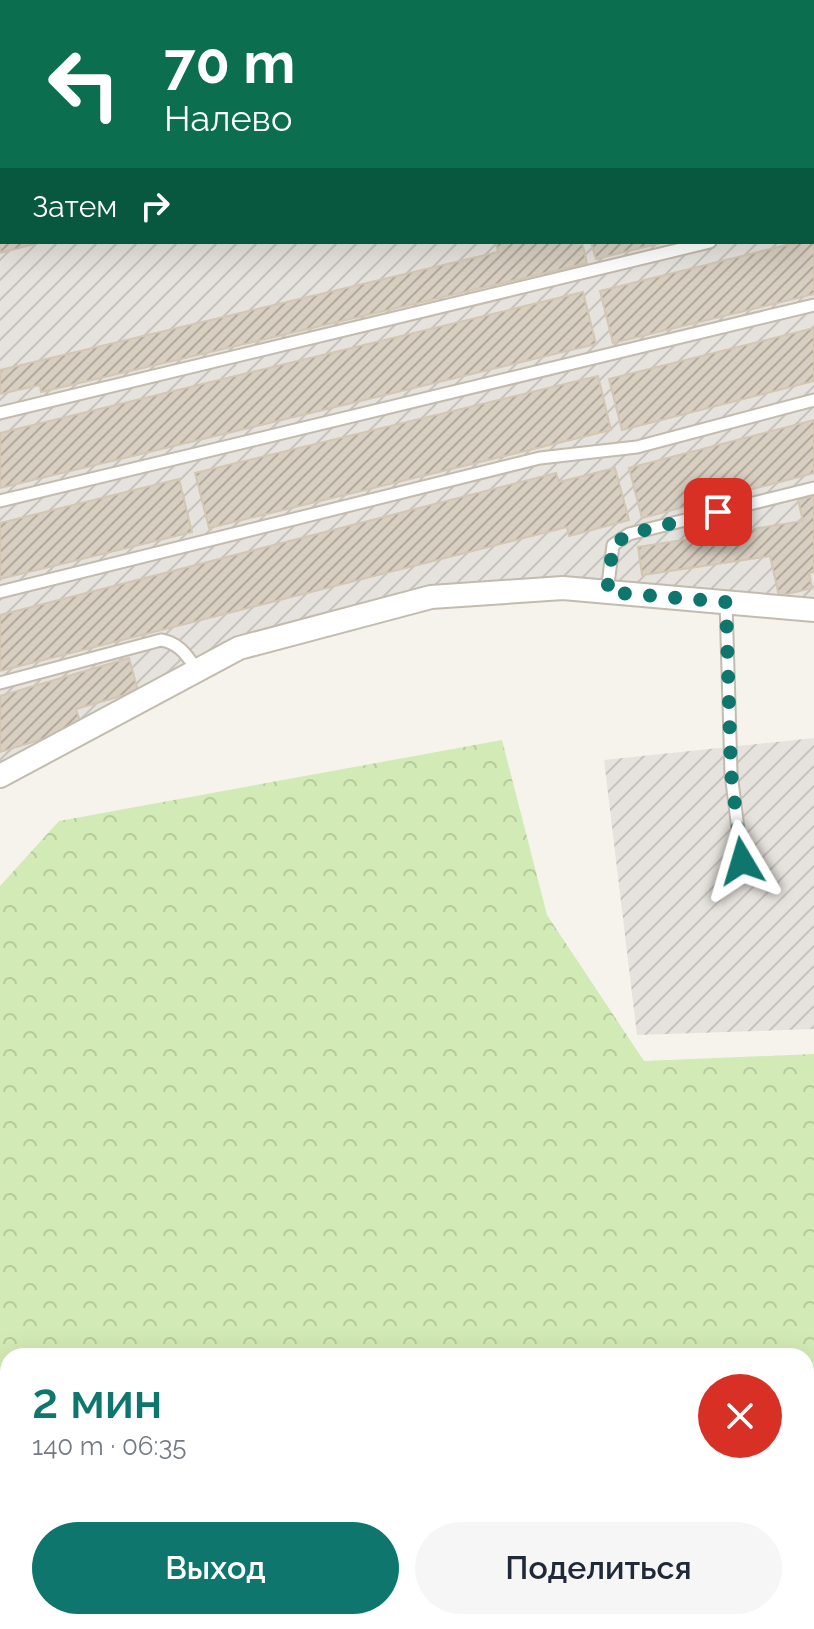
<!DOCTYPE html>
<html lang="ru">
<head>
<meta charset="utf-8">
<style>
	:root { --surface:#fff; --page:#f6f6f7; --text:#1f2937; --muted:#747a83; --accent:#0f766e }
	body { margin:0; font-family:Raleway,sans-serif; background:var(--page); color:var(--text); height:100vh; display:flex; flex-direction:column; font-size:30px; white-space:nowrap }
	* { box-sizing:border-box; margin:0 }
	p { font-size:26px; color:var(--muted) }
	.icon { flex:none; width:44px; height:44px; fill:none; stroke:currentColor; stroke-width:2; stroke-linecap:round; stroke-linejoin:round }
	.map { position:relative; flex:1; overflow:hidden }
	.details { position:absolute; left:0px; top:1348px; width:814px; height:282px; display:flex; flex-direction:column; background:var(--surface); border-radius:24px 24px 0 0; box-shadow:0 8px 32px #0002 }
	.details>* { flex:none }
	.banner { position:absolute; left:0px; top:0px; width:814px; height:244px; box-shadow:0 8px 32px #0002; background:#0b6e4f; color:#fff; overflow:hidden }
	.pin { position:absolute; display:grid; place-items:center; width:68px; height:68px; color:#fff; margin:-34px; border-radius:16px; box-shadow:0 4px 12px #0006 }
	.me { position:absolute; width:88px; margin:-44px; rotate:353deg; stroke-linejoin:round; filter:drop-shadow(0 0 6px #0008) }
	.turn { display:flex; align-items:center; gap:28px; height:168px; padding:0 32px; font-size:36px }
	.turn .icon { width:104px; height:104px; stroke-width:2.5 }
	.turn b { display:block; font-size:56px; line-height:68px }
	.then { display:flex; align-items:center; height:76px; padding:0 32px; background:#0003; gap:16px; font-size:30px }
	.round { display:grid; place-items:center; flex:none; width:84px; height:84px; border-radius:42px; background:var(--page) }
	.head { display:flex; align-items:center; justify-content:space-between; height:136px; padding:0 32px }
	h1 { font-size:48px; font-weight:600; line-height:60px; color:var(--accent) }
	.primary-button { display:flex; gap:16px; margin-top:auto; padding:16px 32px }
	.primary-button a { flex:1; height:92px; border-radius:48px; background:var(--accent); color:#fff; font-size:32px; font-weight:600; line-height:92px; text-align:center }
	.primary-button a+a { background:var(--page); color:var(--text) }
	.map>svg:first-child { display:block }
	.industrial { fill:url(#industrial-furrows) }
	.forest { fill:url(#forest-crowns); fill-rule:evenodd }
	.building { fill:url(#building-hatch); stroke:#d3c7b4; stroke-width:2 }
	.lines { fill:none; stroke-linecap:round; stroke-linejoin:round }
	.lane-casing { stroke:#c2bbae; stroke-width:15 }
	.street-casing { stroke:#c2bbae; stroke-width:26 }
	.lane { stroke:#fff; stroke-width:11 }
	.street { stroke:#fff; stroke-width:22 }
	.route { stroke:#0f766e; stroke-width:14; stroke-dasharray:0 25.2 }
</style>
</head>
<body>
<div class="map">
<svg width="814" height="1629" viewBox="0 0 814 1629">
	<defs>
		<pattern id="industrial-furrows" width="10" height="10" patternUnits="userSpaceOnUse" patternTransform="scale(2)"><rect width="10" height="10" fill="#e6e2dd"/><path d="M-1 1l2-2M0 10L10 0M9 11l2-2" fill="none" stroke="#c7c3be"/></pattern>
		<pattern id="forest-crowns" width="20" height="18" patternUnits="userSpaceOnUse" patternTransform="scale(2)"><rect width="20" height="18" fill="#d2eab5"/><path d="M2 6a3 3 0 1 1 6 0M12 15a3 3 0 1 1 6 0" fill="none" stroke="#b6ca9c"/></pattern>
		<pattern id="building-hatch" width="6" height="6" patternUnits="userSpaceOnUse" patternTransform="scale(2)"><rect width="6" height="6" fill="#d8cfc1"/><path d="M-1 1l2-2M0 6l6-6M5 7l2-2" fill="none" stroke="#b1aa9e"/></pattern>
	</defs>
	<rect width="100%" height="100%" fill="#f6f3ec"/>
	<path class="industrial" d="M 290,0 L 814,0 L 814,604 L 564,578 L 233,643 L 0,768 L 0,68 L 2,242 L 812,242 L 812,2 L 281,2 Z
		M 814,738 L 814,1029 L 637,1035 L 604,760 Z"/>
	<path class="forest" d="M 502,740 L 547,915 L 644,1061 L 814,1054 L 814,1629 L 0,1629 L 0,886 L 59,821 ZM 8,1356 L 806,1356 L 806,1622 L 8,1622 Z"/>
	<path class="building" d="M 0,215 L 2,242 L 42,242 L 0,253 Z
		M 814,238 L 814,294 L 613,343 L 600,291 L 799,242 L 812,242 Z
		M 496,242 L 582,242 L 587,263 L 41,392 L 40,385 L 0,394 L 0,370 L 498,252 Z
		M 591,242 L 665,242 L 596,259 Z
		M 583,292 L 596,344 L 0,488 L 0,433 Z
		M 814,328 L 814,381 L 622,430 L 609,379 Z
		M 598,376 L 611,430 L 209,528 L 195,473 Z
		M 814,420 L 814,473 L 642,518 L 629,468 Z
		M 615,468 L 629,520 L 569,536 L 567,527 L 0,671 L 0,615 L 556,473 L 559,482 Z
		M 179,479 L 192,532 L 0,579 L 0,523 Z
		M 814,496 L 814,572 L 809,573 L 812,588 L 779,596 L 770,556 L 642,575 L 638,547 L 803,521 L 798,500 Z
		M 129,658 L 138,691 L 76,709 L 82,727 L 0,752 L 0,696 Z"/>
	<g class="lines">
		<g class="lane-casing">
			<path id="lane" d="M 791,0 L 792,2
				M 812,35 L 814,38
				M 0,88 L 2,88
				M 812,118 L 814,118
				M 0,194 L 2,193
				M 812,217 L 814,217
				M 0,413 L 710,242
				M 0,501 L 814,305
				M 0,592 L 540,458 L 637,447 L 814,400
				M 607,592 L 613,545 L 629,534 L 814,488
				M 726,602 L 731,773 L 742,861
				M 0,683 L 161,640 C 180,643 187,656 198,671"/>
		</g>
		<g class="street-casing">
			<path id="street" d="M 0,776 L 239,648 L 431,597 L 563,588 L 814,610"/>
		</g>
		<use href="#lane" class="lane"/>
		<use href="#street" class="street"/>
	</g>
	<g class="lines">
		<path class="route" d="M 718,512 L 629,534 L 613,545 L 607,592 L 726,602 L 731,773 L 742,861"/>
	</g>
</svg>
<div class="pin" style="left:718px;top:512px;background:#d93025"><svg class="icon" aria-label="arrive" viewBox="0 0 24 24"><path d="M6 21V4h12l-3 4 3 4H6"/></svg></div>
<svg class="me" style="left:742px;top:861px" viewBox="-20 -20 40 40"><path d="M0-17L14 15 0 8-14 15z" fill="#0f766e" stroke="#fff" stroke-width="4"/></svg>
<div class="banner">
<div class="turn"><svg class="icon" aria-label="left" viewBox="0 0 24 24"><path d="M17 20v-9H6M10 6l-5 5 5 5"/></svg><div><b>70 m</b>Налево</div></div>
<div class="then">Затем<svg class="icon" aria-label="right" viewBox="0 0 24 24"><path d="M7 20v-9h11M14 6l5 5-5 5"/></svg></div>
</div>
<section class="details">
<div class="head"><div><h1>2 мин</h1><p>140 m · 06:35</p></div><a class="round" style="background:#d93025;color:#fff"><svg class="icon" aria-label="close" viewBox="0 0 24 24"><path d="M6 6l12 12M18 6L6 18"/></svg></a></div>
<div class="primary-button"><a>Выход</a><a>Поделиться</a></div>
</section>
</div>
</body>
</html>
